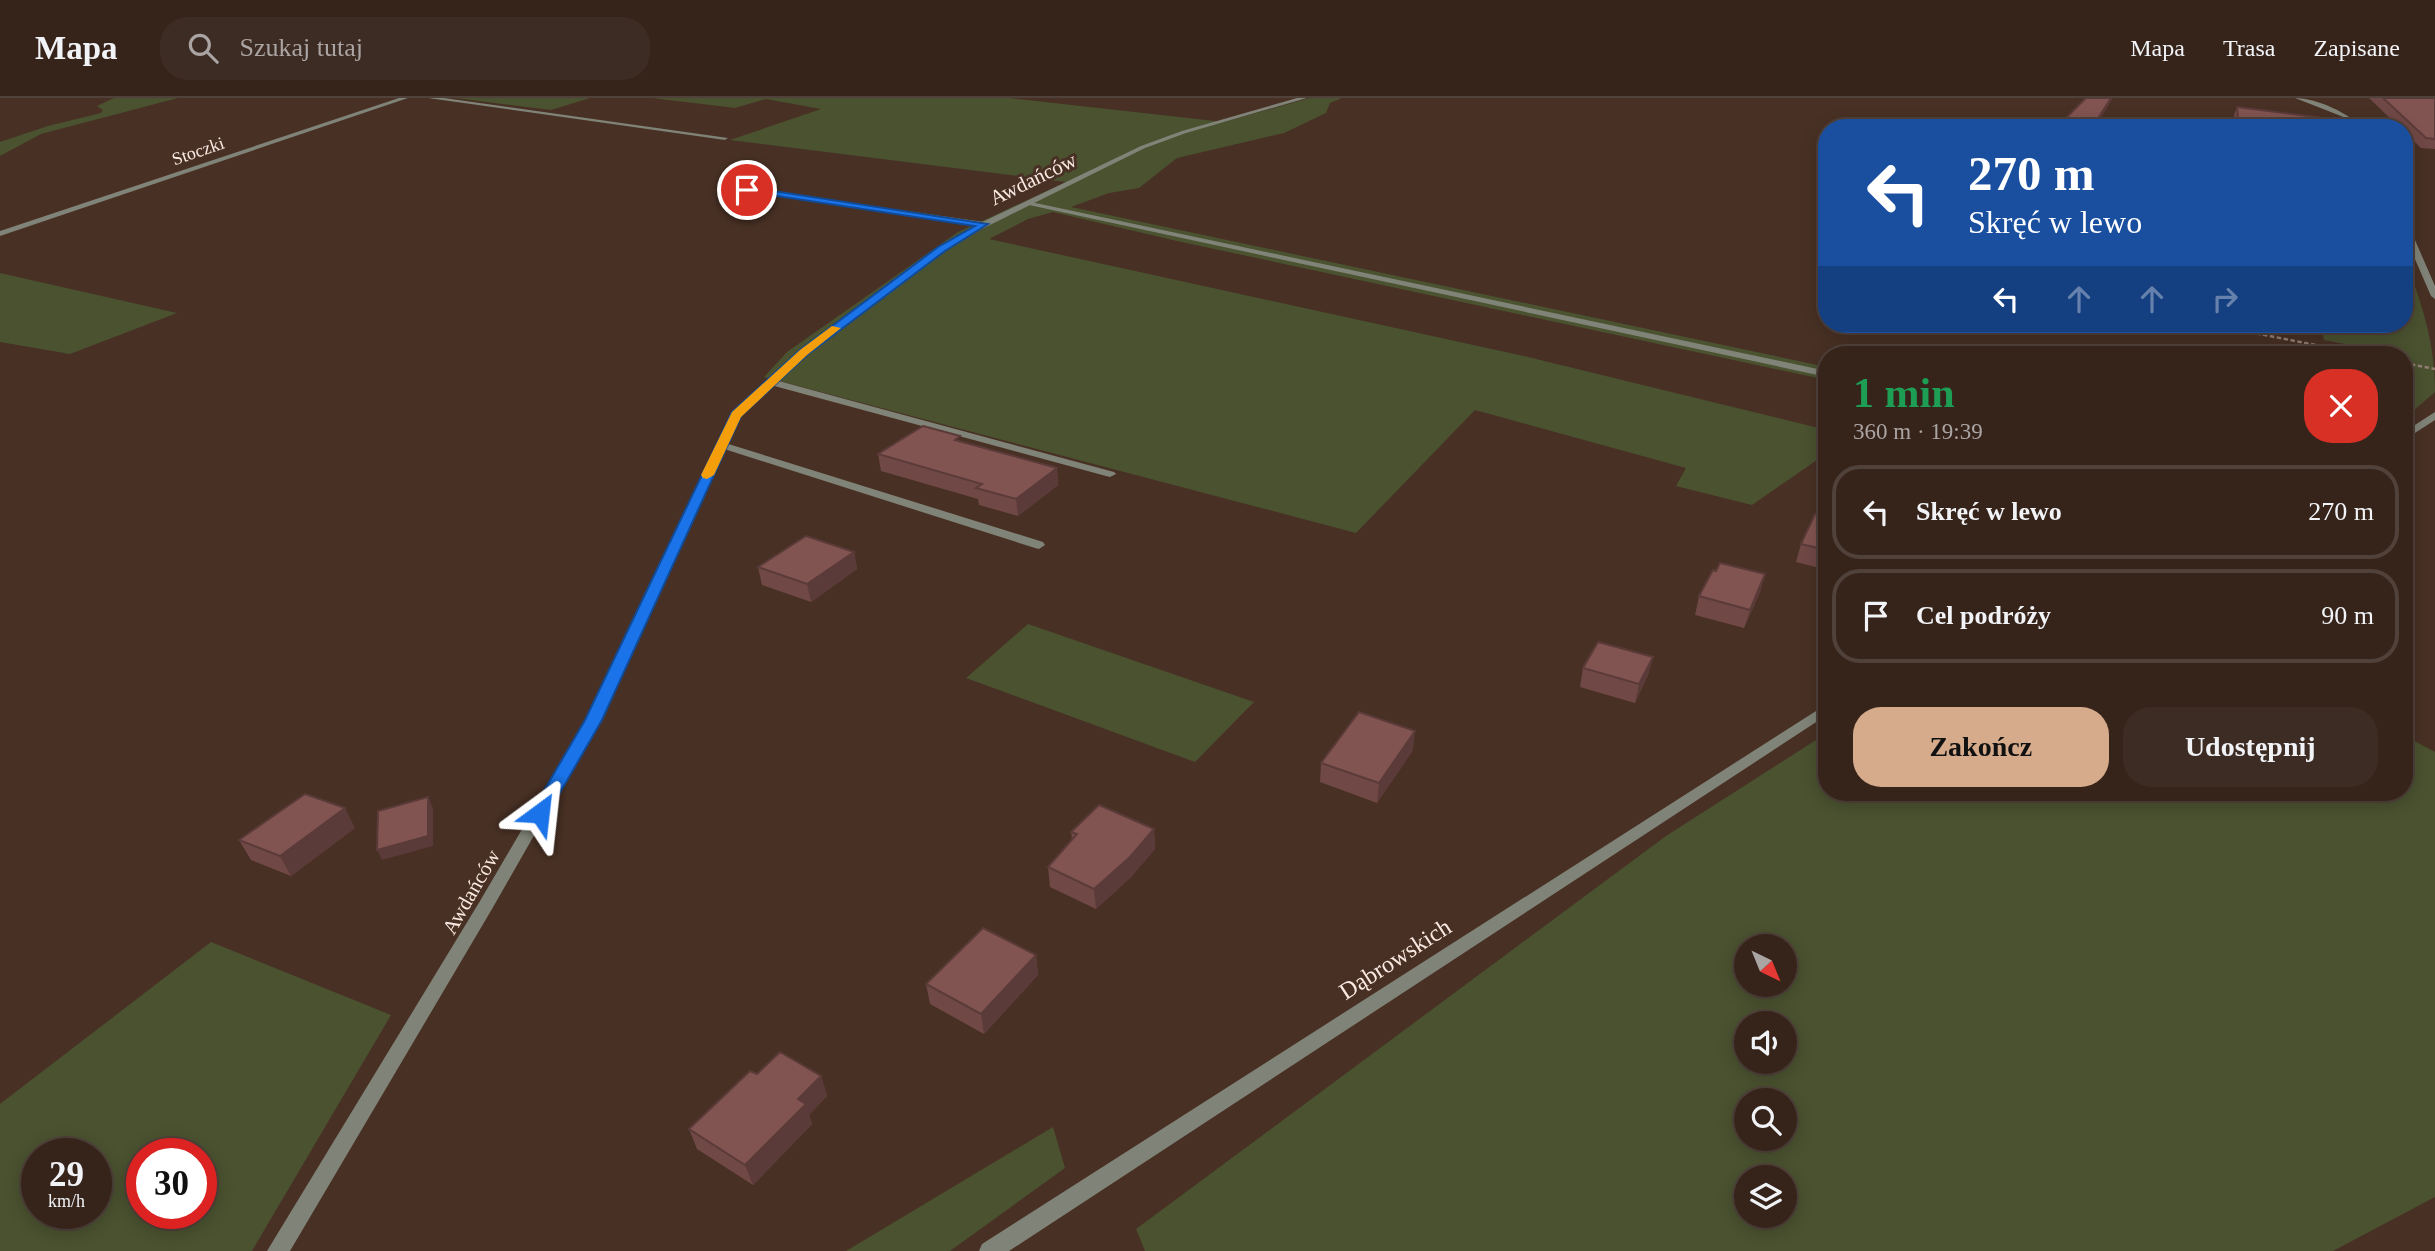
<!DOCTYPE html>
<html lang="pl">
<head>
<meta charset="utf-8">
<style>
	:root { --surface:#36241b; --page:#3d2c24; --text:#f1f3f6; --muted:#aaa4a3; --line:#50413a; --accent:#d6ab8b }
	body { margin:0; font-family:"Times New Roman",serif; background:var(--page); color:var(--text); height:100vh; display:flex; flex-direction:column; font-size:26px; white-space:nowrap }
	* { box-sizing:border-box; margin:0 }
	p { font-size:23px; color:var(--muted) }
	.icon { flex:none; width:38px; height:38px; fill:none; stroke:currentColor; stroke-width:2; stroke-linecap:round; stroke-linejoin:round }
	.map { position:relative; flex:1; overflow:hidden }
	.side { position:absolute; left:1818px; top:248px; width:595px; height:455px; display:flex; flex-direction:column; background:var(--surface); border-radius:28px; box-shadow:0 4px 18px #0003,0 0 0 2px var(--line) }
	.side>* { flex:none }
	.banner { position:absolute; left:1818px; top:21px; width:595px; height:214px; border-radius:28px; box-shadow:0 4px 18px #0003,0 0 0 2px var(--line); background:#1a4fa0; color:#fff; overflow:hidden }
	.needle { width:46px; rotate:137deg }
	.controls { position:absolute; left:1734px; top:836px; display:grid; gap:14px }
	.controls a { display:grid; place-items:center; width:63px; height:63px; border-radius:50%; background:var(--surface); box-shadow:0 4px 18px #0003,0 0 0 2px var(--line); font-size:35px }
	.speed { position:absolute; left:21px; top:1040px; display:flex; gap:14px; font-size:35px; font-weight:700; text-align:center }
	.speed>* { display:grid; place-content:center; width:91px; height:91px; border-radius:50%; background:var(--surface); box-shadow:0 4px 18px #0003,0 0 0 2px var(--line); line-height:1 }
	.speed small { font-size:18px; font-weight:400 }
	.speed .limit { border:10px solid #d22; background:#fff; color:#111 }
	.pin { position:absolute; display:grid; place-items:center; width:60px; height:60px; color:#fff; margin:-30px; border:4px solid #fff; border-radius:50%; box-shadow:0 2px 7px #0007 }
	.me { position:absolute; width:77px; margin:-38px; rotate:30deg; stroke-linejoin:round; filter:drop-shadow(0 0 5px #0008) }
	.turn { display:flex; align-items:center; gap:24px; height:147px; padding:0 35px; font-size:32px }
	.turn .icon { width:91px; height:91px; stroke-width:2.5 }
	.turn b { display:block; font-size:49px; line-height:60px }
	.lanes { display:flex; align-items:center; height:66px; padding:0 35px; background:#0003; justify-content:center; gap:35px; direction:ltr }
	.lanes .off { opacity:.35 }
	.round { display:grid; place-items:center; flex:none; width:74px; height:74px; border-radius:28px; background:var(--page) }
	.headline { display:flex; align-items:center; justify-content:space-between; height:119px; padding:0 35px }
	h1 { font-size:42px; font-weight:600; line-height:52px; color:#1e9e55 }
	.cta { display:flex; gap:14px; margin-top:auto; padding:14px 35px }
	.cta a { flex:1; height:80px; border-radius:28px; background:var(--accent); color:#111; font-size:28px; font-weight:600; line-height:80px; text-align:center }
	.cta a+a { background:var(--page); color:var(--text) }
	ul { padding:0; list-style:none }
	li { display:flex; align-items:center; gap:21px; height:94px; margin:0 14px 10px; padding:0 21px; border:4px solid var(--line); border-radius:28px }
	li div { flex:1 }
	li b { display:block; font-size:26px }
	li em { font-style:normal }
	header { display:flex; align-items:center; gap:42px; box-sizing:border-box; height:98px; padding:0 35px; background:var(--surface); border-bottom:2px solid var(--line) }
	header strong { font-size:33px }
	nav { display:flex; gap:38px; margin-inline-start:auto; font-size:24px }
	.search { width:490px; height:63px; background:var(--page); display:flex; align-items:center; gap:18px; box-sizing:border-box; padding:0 24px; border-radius:28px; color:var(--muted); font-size:26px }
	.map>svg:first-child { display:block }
	.green { fill:#4a5230; fill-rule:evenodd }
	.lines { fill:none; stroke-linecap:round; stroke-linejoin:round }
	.path { stroke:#927d73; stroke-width:2.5; stroke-dasharray:4.5 2.5; stroke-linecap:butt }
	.service { fill:#808377; fill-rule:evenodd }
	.minor { fill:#808377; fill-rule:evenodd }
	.wall { fill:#704846 }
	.shaded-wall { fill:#5b3b39 }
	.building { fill:#825451; stroke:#5b3b39; stroke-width:2 }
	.route { fill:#1a73e8; stroke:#114b97; stroke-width:2 }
	.slow { fill:#f59e0b }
	.labels { text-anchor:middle; stroke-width:6; stroke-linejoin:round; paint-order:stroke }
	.far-street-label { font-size:18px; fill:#fae9e2; stroke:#483024 }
	.street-label { font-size:21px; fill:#fae9e2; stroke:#483024 }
	.near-street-label { font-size:24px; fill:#fae9e2; stroke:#483024 }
</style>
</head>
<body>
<header>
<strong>Mapa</strong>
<div class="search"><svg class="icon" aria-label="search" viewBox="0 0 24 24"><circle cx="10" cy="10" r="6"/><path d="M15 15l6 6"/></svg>Szukaj tutaj</div>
<nav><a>Mapa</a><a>Trasa</a><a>Zapisane</a></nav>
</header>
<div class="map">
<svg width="2435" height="1153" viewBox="0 0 2435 1153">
	<rect width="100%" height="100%" fill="#483024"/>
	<path class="green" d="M 114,0 L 178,0 L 41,36 L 0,58 L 0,44 L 48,28 L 101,15 L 103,12 L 97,8 Z
		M 455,0 L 590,0 L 551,12 Z
		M 652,0 L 1010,0 L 1224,24 L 1310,0 L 1342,0 L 1330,5 L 1326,15 L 1284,35 L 1177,60 L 1139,90 L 1109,95 L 1071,109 L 1827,269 L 1827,282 L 1177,143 L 1053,114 L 1028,121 L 989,141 L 1528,259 L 1827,332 L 1827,355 L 1752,407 L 1676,388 L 1686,370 L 1475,312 L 1356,435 L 764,279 L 787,254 L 958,134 L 1066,84 L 730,42 L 821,11 L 766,1 L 735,10 Z
		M 2405,161 C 2422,206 2435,244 2435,294 L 2405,320 L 2404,257 L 2374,257 L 2377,252 L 2324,242 L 2323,236 L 2349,235 L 2360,226 L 2404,226 Z
		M 0,175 L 177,215 L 70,256 L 0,244 Z
		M 1028,526 L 1254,604 L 1195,664 L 966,580 Z
		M 1827,635 L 1827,695 L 2404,695 L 2405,638 L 2435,654 L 2435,1099 L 2333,1153 L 1145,1153 L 1136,1131 L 1666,738 ZM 1746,849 L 1785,849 L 1785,887 L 1746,887 ZM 1746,926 L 1785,926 L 1785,964 L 1746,964 ZM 1746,1003 L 1785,1003 L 1785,1041 L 1746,1041 ZM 1746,1080 L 1785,1080 L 1785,1118 L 1746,1118 Z
		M 211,844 L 391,917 L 252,1153 L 0,1153 L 0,1006 ZM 37,1055 L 96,1055 L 96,1115 L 37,1115 ZM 142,1055 L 201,1055 L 201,1115 L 142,1115 Z
		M 1053,1029 L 1065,1070 L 950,1153 L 846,1153 Z"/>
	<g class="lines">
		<path class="path" d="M 2208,226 L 2367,257
			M 2404,265 L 2435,271"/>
		<path class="service" d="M 744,90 L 984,124 L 988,126 L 984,128 L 747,94 L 744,94 Z
			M 1026,103 L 1827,273 L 1827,279 L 1029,107 L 1026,107 Z
			M 767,282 L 775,282 L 1114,374 L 1116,376 L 1110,379 L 1106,378 L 767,286 Z
			M 722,344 L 1043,444 L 1045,447 L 1039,451 L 1035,450 L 718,349 L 717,347 Z"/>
		<path class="minor" d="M 399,0 L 408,0 L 0,138 L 0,133 Z
			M 428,0 L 444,0 L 728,40 L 725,42 Z
			M 1297,0 L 1307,0 L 1186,35 L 1145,50 L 980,132 L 944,153 L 806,256 L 741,318 L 600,622 L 492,811 L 290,1153 L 267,1153 L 480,803 L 586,622 L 732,315 L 800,252 L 938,149 L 974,128 L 1141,48 L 1182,33 Z
			M 2295,0 C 2316,0 2349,15 2363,30 L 2356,30 L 2346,20 Z
			M 2404,124 L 2408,126 L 2435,188 L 2435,201 L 2431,198 L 2404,136 Z
			M 2435,314 L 2435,322 L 2404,342 L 2404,334 Z
			M 1827,606 L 1827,617 L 1009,1153 L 979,1153 L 982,1146 Z"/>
	</g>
	<path class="wall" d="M 2369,0 L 2435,0 L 2435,51 L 2421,50 L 2404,34 L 2404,30 L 2400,30 Z
		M 2237,9 L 2331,30 L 2235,30 L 2234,17 Z
		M 961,343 L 1057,370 L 1058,387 L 1018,418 L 979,407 L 978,401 L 881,373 L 878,356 Z
		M 1827,419 L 1827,472 L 1796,464 L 1801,446 Z
		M 854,454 L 857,471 L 811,504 L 762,487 L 758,469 Z
		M 1765,476 L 1760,494 L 1744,530 L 1695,517 L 1699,498 Z
		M 1653,559 L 1648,577 L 1635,605 L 1580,589 L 1583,570 Z
		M 1413,652 L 1377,705 L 1320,684 L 1321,665 Z
		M 355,730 L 291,778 L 251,762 L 239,742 Z
		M 1154,731 L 1155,751 L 1131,779 L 1096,811 L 1050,789 L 1048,769 L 1072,742 L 1071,734 Z
		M 1036,857 L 1038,877 L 984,936 L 930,906 L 926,886 Z
		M 757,976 L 821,978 L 827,998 L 809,1017 L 812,1026 L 753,1087 L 697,1051 L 689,1031 Z"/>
	<path class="shaded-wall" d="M 2111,0 L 2113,0 L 2095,30 L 2092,30 Z
		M 1057,370 L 1058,387 L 1018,418 L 1016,401 Z
		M 854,454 L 857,471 L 811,504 L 807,486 Z
		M 1765,476 L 1760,494 L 1744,530 L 1750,512 Z
		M 1653,559 L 1648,577 L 1635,605 L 1639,586 Z
		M 1415,633 L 1413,652 L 1377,705 L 1379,685 Z
		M 428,699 L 433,710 L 433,748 L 382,762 L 377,752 Z
		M 345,710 L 355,730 L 291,778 L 280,758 Z
		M 1154,731 L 1155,751 L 1131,779 L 1096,811 L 1094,791 Z
		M 1036,857 L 1038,877 L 984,936 L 981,916 Z
		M 821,978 L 827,998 L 809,1017 L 812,1026 L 753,1087 L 745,1067 L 798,1001 Z"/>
	<path class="building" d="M 2086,0 L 2111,0 L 2092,30 L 2056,30 Z
		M 2383,0 L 2435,0 L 2435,41 L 2426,40 Z
		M 2237,9 L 2323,20 L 2331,30 L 2239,30 Z
		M 923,328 L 960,338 L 955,342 L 1057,370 L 1016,401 L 976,390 L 982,386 L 878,356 Z
		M 1815,416 L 1827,419 L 1827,452 L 1801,446 Z
		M 806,438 L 854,454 L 807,486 L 758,469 Z
		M 1720,465 L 1765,476 L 1750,512 L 1699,498 L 1713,472 L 1716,473 Z
		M 1598,544 L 1653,559 L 1639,586 L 1583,570 Z
		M 1359,614 L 1415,633 L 1379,685 L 1321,665 Z
		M 305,696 L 345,710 L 280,758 L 239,742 Z
		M 428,699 L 428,738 L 377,752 L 378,713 Z
		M 1099,707 L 1154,731 L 1130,759 L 1094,791 L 1048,769 L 1077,736 L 1071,734 Z
		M 983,830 L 1036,857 L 981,916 L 926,886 Z
		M 780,954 L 821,978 L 798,1001 L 806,1006 L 745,1067 L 689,1031 L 750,973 L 757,976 Z"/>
	<path class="route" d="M 747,89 L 988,126 L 945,153 L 807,257 L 741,318 L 602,622 L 546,719 L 533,719 L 531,715 L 585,622 L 732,314 L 800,252 L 938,149 L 975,128 L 744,93 Z"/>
	<path class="slow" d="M 832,228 L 841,230 L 807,257 L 741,319 L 714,377 L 707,381 L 703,380 L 701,377 L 732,314 L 800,252 Z"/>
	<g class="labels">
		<g class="far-street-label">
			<text transform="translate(198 53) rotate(-19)" y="6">Stoczki</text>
		</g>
		<g class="street-label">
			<text transform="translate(1033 81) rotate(-26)" y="7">Awdańców</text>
			<text transform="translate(471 794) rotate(-60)" y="7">Awdańców</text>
		</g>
		<g class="near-street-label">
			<text transform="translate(1395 861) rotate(-33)" y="8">Dąbrowskich</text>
		</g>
	</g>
</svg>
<div class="controls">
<a><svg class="needle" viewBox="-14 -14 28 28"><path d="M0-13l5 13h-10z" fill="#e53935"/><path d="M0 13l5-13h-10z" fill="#aaa4a3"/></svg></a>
<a><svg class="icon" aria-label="sound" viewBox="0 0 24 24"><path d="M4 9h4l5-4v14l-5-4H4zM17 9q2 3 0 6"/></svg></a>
<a><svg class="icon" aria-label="search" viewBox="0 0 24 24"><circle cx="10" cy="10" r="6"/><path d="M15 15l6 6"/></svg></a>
<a><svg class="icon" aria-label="layers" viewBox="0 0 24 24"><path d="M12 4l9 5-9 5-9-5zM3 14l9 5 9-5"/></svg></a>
</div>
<div class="speed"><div>29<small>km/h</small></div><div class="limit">30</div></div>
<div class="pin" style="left:747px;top:92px;background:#d93025"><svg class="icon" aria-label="arrive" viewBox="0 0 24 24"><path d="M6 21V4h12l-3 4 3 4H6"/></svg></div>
<svg class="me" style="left:540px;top:715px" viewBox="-20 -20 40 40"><path d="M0-17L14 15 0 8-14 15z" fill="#1a73e8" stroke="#fff" stroke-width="4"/></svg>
<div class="banner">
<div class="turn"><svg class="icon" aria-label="left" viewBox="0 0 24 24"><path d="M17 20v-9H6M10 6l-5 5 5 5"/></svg><div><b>270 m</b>Skręć w lewo</div></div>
<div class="lanes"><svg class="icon" aria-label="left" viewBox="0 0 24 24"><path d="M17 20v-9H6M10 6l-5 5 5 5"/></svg><svg class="icon off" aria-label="ahead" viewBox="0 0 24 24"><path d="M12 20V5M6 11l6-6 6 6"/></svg><svg class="icon off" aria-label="ahead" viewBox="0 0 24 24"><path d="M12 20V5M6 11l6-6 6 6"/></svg><svg class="icon off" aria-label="right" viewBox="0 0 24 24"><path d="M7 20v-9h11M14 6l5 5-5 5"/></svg></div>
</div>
<section class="side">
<div class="headline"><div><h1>1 min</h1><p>360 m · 19:39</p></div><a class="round" style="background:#d93025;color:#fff"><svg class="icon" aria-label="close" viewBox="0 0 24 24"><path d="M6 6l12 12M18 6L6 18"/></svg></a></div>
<ul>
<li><svg class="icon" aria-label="left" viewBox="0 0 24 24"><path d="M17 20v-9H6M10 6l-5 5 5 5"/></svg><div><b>Skręć w lewo</b></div><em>270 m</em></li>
<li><svg class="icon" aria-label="arrive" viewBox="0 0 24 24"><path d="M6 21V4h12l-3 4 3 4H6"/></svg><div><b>Cel podróży</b></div><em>90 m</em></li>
</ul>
<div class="cta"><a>Zakończ</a><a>Udostępnij</a></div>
</section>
</div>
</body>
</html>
